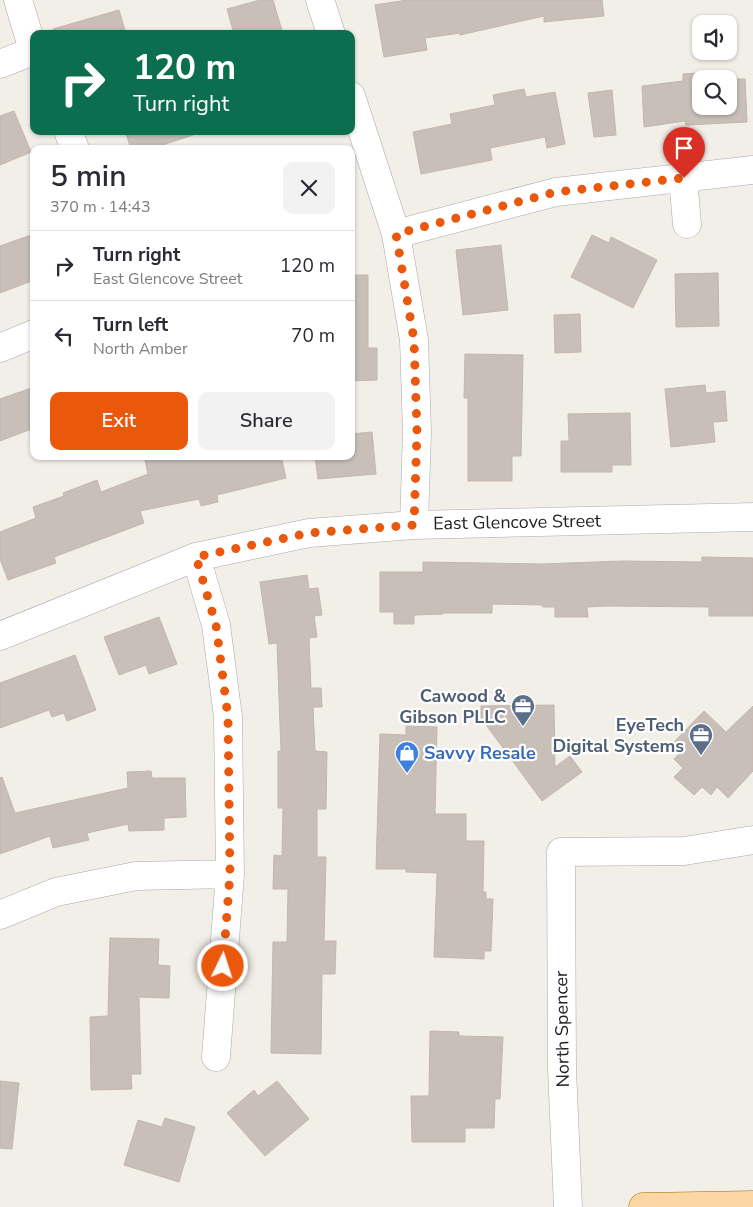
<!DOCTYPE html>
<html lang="en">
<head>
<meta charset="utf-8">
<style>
	:root { --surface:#fff; --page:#f2f2f3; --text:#2b2b33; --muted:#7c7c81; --line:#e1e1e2; --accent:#ea580c }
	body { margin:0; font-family:"Nunito Sans",sans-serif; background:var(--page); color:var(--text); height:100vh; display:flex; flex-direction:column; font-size:19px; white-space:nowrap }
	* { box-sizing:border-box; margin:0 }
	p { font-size:16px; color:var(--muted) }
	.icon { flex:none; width:28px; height:28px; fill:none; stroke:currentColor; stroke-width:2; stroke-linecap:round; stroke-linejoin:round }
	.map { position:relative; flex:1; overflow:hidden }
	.drawer { position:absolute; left:30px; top:145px; width:325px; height:315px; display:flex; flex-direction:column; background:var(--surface); border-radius:10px; box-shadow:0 1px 4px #0004 }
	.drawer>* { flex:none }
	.hud { position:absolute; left:30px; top:30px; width:325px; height:105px; border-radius:10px; box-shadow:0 1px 4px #0004; background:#0b6e4f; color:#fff; overflow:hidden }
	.tools { position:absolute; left:692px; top:15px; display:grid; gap:10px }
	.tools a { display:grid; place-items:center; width:45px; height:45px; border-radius:10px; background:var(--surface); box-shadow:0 1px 4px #0004; font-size:25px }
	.pin { position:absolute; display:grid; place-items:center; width:42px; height:42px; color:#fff; margin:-51px -21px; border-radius:50% 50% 50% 0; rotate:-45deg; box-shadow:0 0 5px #0007 }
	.pin .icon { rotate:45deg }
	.me { position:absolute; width:55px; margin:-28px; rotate:4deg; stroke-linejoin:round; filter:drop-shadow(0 0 4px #0008) }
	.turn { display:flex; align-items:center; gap:18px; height:105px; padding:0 20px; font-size:22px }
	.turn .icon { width:65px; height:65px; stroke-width:2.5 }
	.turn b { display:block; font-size:35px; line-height:42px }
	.round { display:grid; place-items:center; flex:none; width:52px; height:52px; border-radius:10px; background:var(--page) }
	.overview { display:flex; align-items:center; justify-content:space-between; height:85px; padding:0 20px }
	h1 { font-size:30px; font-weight:600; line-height:38px }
	.cta { display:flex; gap:10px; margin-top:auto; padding:10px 20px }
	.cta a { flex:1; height:58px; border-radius:10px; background:var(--accent); color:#fff; font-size:20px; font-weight:600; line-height:58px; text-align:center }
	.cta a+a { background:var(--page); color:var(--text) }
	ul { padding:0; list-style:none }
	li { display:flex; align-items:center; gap:15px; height:70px; padding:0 20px; border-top:1px solid var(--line) }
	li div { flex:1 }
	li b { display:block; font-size:19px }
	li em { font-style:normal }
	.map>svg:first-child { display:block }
	.building { fill:#c7bfb8; stroke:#c4b6ab }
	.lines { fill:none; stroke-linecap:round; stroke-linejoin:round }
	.minor-casing { stroke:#a9a9a9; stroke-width:29 }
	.major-casing { stroke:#a06b00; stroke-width:29 }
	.minor { stroke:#fff; stroke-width:28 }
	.major { stroke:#fcd6a4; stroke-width:28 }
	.route { stroke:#ea580c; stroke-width:9; stroke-dasharray:0 16.2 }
	.labels { text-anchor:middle; stroke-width:4.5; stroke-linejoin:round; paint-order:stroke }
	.street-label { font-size:18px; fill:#222; stroke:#fff }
	.service-label { font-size:18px; font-weight:bold; fill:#4e5e75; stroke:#fff; text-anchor:end }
	.shop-label { font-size:18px; font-weight:bold; fill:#366cbe; stroke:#fff; text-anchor:start }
</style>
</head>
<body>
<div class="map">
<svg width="753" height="1207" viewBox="0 0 753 1207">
	<rect width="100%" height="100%" fill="#f2efe9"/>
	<path class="building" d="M 260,0 L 273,0 L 283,34 L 234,34 L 227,9 Z
		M 407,0 L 602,0 L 604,16 L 544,22 L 544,16 L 460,35 L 460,33 L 425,38 L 427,50 L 384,57 L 375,5 Z
		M 119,10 L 126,34 L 53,34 L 53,29 Z
		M 713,72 L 714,79 L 701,79 L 701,106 L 729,106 L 729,79 L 745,79 L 747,122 L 686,125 L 685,121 L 644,127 L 642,86 L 683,81 L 683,74 Z
		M 524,89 L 526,97 L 555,92 L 565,144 L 547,148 L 545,137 L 490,148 L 492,160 L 421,174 L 413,132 L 452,124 L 450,114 L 495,105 L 493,95 Z
		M 612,90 L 616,135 L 594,137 L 588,93 Z
		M 14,111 L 31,152 L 0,165 L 0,116 Z
		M 125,131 L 192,131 L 193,135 L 150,149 L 131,149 Z
		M 34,234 L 34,280 L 0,293 L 0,246 Z
		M 592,235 L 609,243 L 611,237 L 657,260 L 633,308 L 571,277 Z
		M 501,245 L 508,310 L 463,315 L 456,250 Z
		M 718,273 L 719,326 L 676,327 L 675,274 Z
		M 351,275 L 368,275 L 368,348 L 377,348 L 377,380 L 351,381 Z
		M 580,314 L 581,352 L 555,353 L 554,315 Z
		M 465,354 L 523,355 L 521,456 L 512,456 L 512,481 L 468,481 L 468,398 L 464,398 Z
		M 705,385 L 706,393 L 725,391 L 727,421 L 713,422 L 715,442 L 671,447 L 665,389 Z
		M 34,387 L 34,428 L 0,441 L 0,399 Z
		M 630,413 L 631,465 L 612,465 L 612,472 L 561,472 L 561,441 L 569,441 L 568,414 Z
		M 372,432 L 376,474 L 318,479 L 315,456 L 351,456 L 351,434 Z
		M 144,456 L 281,456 L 286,478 L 217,495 L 218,502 L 201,506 L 199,499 L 140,511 L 144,523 L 54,557 L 56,563 L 8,580 L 0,559 L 0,532 L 36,518 L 33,507 L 64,496 L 63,493 L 97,480 L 101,492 L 148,474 Z
		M 702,557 L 753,558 L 753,616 L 709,616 L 709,607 L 608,606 L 587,607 L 588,617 L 555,617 L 555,607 L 543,607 L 542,605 L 492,604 L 492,613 L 443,613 L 443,614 L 414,615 L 414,624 L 394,624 L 394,612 L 380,612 L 380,572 L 423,572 L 423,562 L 542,564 L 622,561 L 702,562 Z
		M 307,575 L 309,589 L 318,588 L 322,615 L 314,616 L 317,637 L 309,638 L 311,688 L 321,688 L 322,707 L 313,707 L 315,751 L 327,752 L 326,809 L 317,809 L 317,857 L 326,857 L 324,941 L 336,941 L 335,974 L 322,974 L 321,1054 L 271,1053 L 273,942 L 287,942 L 288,889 L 273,889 L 274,855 L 282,856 L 283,808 L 278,808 L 278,751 L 281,751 L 277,643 L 269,644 L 260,582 Z
		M 159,617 L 177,664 L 149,674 L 146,665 L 119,675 L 104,637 Z
		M 75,655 L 96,710 L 67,721 L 64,713 L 52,717 L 49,710 L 0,728 L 0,683 Z
		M 554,705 L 555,767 L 570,756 L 582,772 L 542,801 L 481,718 L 481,706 Z
		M 753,706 L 753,771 L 728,798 L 717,787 L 711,795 L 702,787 L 694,795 L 674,777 L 683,768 L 674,759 L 681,752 L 672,744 L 704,711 L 726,732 Z
		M 406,726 L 437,727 L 435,814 L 466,814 L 466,841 L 484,841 L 483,892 L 486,892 L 486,899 L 493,899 L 491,951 L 484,951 L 484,959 L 434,957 L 437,873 L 406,872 L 406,869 L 376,869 L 380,734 L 406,735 Z
		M 151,771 L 152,778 L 185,778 L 186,817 L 164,818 L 164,830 L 129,831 L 128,824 L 87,833 L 89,840 L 53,848 L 50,836 L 0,854 L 0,778 L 2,777 L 15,813 L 128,788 L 127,772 Z
		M 110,938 L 159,939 L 158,965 L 170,966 L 169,998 L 139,997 L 141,1074 L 131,1074 L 132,1089 L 91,1090 L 90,1017 L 108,1016 Z
		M 430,1031 L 459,1032 L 459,1036 L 503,1037 L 500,1099 L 495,1099 L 494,1128 L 465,1128 L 465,1142 L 412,1142 L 411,1096 L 429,1096 Z
		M 0,1081 L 19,1083 L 12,1149 L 0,1148 Z
		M 277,1081 L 309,1119 L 265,1156 L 227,1113 L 254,1090 L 258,1096 Z
		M 165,1118 L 195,1127 L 179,1182 L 124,1165 L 138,1120 L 162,1127 Z"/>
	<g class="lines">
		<g class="minor-casing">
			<path id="minor" d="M 18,0 L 34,53
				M 320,0 L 331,34
				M 0,64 L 33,51
				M 351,96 L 396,234 L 414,340 L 417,432 L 414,525
				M 68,131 L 75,149
				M 683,178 L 687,224
				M 396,234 L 556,192 L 753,170
				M 0,348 L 34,334
				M 196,557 L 216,625 L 228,717 L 230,874 L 216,1057
				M 0,636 L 196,557 L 309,533 L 414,525 L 753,517
				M 0,915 L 56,892 L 136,876 L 230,874
				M 568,1207 L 562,1069 L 561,852 L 684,851 L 753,840"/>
		</g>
		<g class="major-casing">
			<path id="major" d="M 643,1207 L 753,1205"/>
		</g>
		<use href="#minor" class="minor"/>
		<use href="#major" class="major"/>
	</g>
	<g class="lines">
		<path class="route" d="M 223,966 L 230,874 L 228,717 L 216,625 L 196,557 L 309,533 L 414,525 L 417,432 L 414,340 L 396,234 L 556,192 L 684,178"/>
	</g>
	<defs>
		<g id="office-pin" transform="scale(1.25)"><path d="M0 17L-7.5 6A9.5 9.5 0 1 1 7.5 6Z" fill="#5c6f8a" stroke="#fff"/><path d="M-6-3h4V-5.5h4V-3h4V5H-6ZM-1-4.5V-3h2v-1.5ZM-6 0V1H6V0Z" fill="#fff"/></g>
		<g id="shop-pin" transform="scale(1.25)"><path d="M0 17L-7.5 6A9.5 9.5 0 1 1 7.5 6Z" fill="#3f7fe0" stroke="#fff"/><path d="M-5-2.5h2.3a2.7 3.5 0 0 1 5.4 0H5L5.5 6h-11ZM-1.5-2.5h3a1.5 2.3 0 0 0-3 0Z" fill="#fff"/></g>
	</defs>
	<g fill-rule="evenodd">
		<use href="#office-pin" x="523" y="706"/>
		<use href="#office-pin" x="701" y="735"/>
		<use href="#shop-pin" x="407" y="753"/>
	</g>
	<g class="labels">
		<g class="street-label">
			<text transform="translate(517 522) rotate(-1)" y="6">East Glencove Street</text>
			<text transform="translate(562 1029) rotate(-91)" y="6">North Spencer</text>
		</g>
		<g class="service-label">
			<text x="506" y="702">Cawood &amp;<tspan x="506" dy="21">Gibson PLLC</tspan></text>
			<text x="684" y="731">EyeTech<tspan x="684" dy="21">Digital Systems</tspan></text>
		</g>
		<g class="shop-label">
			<text x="424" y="759">Savvy Resale</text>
		</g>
	</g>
</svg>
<div class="tools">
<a><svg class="icon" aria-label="sound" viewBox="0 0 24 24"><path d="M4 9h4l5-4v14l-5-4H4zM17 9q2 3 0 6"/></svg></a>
<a><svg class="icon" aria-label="search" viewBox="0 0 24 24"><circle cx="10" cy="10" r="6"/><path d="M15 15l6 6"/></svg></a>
</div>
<div class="pin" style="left:684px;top:178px;background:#d93025"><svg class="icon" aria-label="arrive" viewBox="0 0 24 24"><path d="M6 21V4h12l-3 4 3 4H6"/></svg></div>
<svg class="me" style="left:223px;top:966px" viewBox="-20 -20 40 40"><circle r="17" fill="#ea580c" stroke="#fff" stroke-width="3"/><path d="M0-11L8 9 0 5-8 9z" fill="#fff"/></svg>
<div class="hud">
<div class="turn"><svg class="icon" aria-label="right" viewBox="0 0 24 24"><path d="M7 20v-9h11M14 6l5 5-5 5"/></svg><div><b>120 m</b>Turn right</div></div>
</div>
<section class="drawer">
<div class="overview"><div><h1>5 min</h1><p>370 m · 14:43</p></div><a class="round"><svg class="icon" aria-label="close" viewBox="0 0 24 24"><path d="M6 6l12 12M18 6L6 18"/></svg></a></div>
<ul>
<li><svg class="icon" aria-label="right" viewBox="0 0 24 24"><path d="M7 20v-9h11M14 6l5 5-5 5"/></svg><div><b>Turn right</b><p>East Glencove Street</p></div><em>120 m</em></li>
<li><svg class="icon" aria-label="left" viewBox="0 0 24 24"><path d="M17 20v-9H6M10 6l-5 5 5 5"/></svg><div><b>Turn left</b><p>North Amber</p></div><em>70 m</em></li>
</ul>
<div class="cta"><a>Exit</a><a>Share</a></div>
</section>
</div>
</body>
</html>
